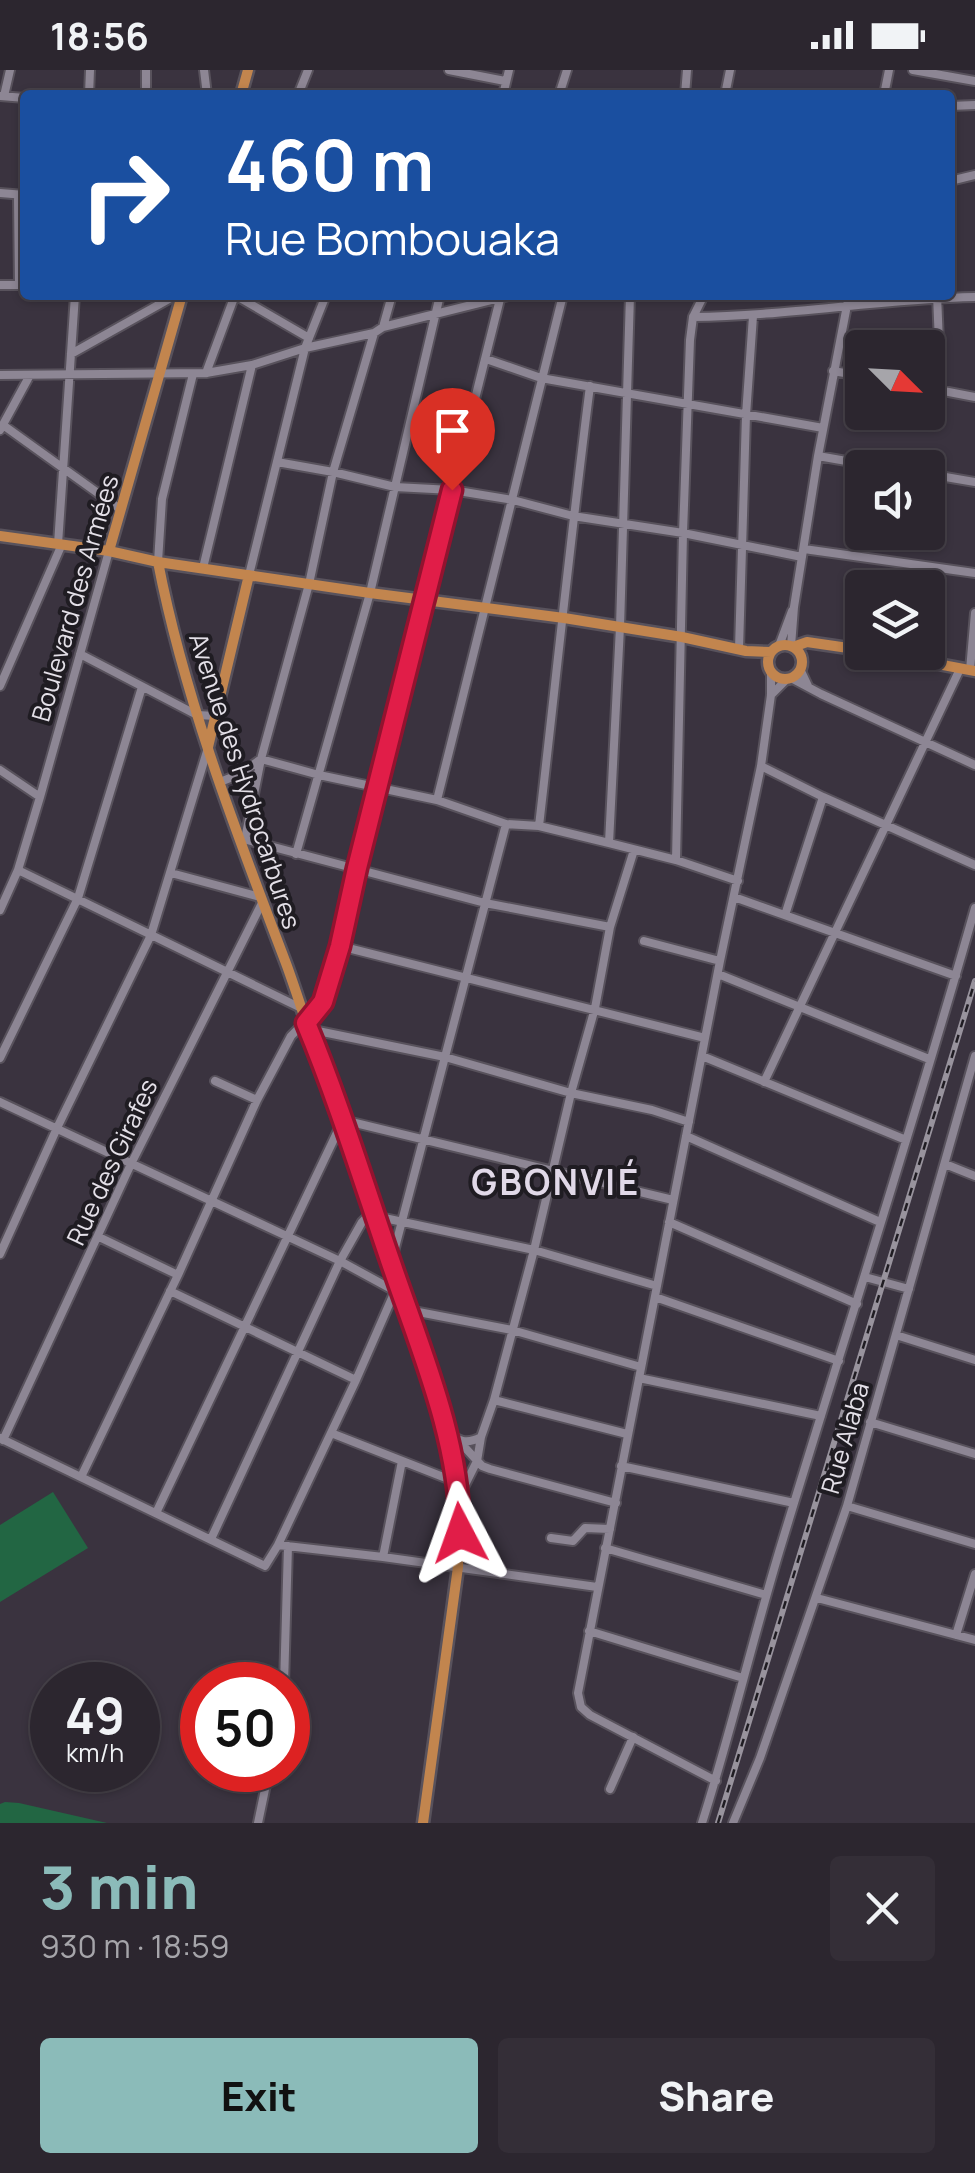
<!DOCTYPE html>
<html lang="en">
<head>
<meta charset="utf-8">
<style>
	:root { --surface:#2c262f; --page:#342e37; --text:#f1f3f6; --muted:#a6a5aa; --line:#48434b; --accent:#8bbbb9 }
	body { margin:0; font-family:Manrope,sans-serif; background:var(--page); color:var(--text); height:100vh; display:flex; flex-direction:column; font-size:38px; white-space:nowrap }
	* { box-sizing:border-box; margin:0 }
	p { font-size:32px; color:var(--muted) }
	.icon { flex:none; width:55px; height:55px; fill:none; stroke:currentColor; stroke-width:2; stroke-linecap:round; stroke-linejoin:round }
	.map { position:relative; height:1753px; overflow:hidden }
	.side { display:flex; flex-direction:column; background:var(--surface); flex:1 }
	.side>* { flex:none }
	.guide { position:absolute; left:20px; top:20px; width:935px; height:210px; border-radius:10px; box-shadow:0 2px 8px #0004,0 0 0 2px var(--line); background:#1a4fa0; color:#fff; overflow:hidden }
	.needle { width:65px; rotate:114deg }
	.buttons { position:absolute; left:845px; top:260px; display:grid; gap:20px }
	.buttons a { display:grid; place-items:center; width:100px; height:100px; border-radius:10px; background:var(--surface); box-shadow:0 2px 8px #0004,0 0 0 2px var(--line); font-size:50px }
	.speed { position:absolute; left:30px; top:1592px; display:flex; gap:20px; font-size:50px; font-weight:700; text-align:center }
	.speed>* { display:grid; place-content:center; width:130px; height:130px; border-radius:50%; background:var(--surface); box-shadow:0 2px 8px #0004,0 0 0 2px var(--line); line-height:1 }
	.speed small { font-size:25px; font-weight:400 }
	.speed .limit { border:15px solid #d22; background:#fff; color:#111 }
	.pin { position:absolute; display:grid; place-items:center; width:85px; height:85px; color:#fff; margin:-102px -42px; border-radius:50% 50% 50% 0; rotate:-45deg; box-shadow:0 0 10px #0007 }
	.pin .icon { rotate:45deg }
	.me { position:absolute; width:110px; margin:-55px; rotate:356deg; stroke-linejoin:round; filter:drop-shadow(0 0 8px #0008) }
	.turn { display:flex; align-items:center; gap:35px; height:210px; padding:0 40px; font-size:45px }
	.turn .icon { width:130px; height:130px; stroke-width:2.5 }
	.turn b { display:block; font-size:70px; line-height:85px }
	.round { display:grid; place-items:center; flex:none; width:105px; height:105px; border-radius:10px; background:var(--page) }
	.head { display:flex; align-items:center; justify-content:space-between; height:170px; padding:0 40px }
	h1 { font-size:60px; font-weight:800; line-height:75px; color:var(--accent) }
	.primary-button { display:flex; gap:20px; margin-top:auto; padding:20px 40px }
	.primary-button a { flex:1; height:115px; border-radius:10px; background:var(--accent); color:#111; font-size:40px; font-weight:800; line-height:115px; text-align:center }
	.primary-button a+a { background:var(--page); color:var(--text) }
	.status { display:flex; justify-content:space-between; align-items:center; height:70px; padding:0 50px; background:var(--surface); direction:ltr }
	.status svg { height:28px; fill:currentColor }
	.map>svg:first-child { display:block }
	.green { fill:#226643 }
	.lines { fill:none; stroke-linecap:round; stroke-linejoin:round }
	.minor-casing { stroke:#58525c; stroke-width:12 }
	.major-casing { stroke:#58525c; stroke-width:15 }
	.minor { stroke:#8d8694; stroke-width:8 }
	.major { stroke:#c2854e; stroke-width:10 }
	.rail-casing { stroke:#98939d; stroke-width:6 }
	.rail { stroke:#1f1c22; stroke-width:2.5; stroke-dasharray:8; stroke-linecap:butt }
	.route-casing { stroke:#92132f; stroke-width:25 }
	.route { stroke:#e11d48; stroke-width:18 }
	.labels { text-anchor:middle; stroke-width:8; stroke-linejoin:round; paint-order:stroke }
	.street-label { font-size:25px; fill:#e4e0e8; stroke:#1f1c22 }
	.district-label { font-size:35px; font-weight:bold; letter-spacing:2.5px; fill:#e1d9e8; stroke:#1f1c22 }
</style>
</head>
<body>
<div class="status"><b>18:56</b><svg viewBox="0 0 49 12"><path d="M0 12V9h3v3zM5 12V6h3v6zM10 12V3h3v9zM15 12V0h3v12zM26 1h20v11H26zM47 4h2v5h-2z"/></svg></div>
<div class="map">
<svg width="975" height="1753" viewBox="0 0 975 1753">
	<rect width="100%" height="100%" fill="#3a333f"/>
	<path class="green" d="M 53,1422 L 88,1478 L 0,1532 L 0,1455 Z
		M 5,1732 L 19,1733 L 107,1753 L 0,1753 L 0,1734 Z"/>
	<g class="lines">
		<g class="minor-casing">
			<path id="minor" d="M 146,0 L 146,25
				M 204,0 L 207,25
				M 449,0 L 505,11
				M 913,0 L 975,11
				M 89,25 L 90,0
				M 298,25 L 308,0
				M 503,25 L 509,0
				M 559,25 L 567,0
				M 685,25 L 687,0
				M 725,25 L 730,0
				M 884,25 L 889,0
				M 0,26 L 25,28
				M 4,26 L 10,0
				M 950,36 L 975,35
				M 950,111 L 975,105
				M 0,123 L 25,125
				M 18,125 L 19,215
				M 0,215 L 25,215
				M 235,225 L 309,268
				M 937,225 L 941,320
				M 693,247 C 787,246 881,229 975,227
				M 383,257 L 392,225
				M 71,284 L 176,225
				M 486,289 L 541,308 L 823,358
				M 833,301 L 862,306
				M 206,303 L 235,225
				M 0,305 L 206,303 L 252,295 L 305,278 L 374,263 L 383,257 L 512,225
				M 928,318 L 975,327
				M 3,355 L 120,439
				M 0,360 L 30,305
				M 818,386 L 886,398
				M 277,392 L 333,402 L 395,417 L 452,420 L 513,430 L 573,446 L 683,463 L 802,487
				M 928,404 L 975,412
				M 58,474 L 75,225
				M 804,479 L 975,503
				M 158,492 L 162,429 L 193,304
				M 203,498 L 252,295
				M 249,505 L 305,278 L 326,225
				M 779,576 L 792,541
				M 791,576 L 794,537 L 818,386 L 849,225
				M 739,579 L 746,345 L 753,246
				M 80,584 L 197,645 L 216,646
				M 800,599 L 808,616
				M 970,600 L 975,543
				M 791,608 L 821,624 L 975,695
				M 0,616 L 62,474
				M 771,625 L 787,609
				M 761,696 L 823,727 L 975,795
				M 0,700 L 40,727
				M 220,712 L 240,704 L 261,689 L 319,705 L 437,730 L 506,754 L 539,756 L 609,773 L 676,790 L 738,811
				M 437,730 L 563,225
				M 539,756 C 556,609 571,463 590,316
				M 243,769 L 485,833 L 610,857
				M 245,769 L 261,689 L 309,514 L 333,402 L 374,263
				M 609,773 L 620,557 L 630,225
				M 296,784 L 370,523 L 440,225
				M 676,790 L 683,463 L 690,270 L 693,247 L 704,225
				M 18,800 L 301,938
				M 171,803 L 260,827
				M 734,827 L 956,906
				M 0,840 L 18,800 L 40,727 L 109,481
				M 785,845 L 823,727
				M 644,871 L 720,891
				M 340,876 L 705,968
				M 718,904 L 929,989
				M 308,959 L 445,987 L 571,1023 L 652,1040 L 689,1052
				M 702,986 L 906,1070
				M 0,988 L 78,828 L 142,617
				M 215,1011 L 257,1030
				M 764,1012 L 960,599
				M 0,1032 L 340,1191 L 395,1221
				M 686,1066 L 880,1152
				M 945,1094 L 975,1106
				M 669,1152 L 857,1234
				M 99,1167 L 178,1205
				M 0,1184 L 57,1058 L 151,865 L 208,678
				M 391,1193 L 506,754
				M 865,1207 L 909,1219
				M 170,1221 L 356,1310
				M 655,1227 L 839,1291
				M 408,1240 L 512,1260 L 641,1297
				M 896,1265 L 975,1290
				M 639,1308 L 821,1346
				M 494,1330 L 627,1364
				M 870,1352 L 975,1384
				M 446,1362 C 459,1371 466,1375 481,1367
				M 331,1363 L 456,1412
				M 0,1368 L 265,1496 L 278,1475 L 356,1310 L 395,1221 L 399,1217
				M 3,1370 L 131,1094 L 262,833
				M 459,1371 L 482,1396 L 490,1399 L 616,1433
				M 621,1396 L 794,1433
				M 81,1407 L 178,1205 L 257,1030 L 291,966 L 319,938 L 326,925 L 501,225
				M 458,1429 L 477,1391 L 481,1367 L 494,1330 L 534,1180 L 571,1023 L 595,938 L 610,857 L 634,780
				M 847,1436 L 975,1474
				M 156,1443 L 343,1050 L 673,1130
				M 551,1468 L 573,1471 L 585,1458 L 610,1459
				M 211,1469 L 340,1191 L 362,1152 L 367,1147 L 375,1146 L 534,1180 L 657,1216
				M 278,1475 L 383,1487 L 597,1517
				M 605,1478 L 766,1525
				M 383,1487 L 402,1391
				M 817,1528 L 975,1570
				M 589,1561 L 743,1608
				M 956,1565 L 975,1504
				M 284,1615 L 288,1476
				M 716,1711 L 590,1645 L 581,1637 L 578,1623 L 720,891 L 761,696 L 771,625 L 771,603
				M 610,1719 L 633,1667
				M 258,1753 L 269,1700
				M 702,1753 C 732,1659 754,1563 783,1469 C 847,1259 915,1050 975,838
				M 733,1753 L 760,1688 L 847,1436 L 975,986"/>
		</g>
		<g class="major-casing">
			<path id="major" d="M 241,25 L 248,0
				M 0,466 L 109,481 L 158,492 L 370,523 L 564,548 L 682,567 L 746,581 L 771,582
				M 109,481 L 182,225
				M 158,492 C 185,631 237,764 287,896 C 299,929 309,963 321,996 C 341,1051 361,1105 380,1160 C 418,1272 464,1376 458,1497 L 423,1753
				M768 592a17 17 0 1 1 34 0a17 17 0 1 1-34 0Z
				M 793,577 L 807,572 L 862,580
				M 874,582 L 975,601
				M 208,677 L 249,505"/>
		</g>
		<use href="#minor" class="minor"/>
		<use href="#major" class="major"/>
		<g class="rail-casing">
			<path id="rail" d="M 718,1753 L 975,911"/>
		</g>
		<use href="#rail" class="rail"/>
	</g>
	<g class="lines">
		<g class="route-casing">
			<path id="route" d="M 452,420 L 357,798 L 340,876 L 323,932 L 306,953 C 338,1030 363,1111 390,1190 C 420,1279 460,1369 460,1463"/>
		</g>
		<use href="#route" class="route"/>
	</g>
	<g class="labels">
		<g class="street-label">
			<text transform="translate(75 528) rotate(-74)" y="9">Boulevard des Armées</text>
			<text transform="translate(245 711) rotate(72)" y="9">Avenue des Hydrocarbures</text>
			<text transform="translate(112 1092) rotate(-65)" y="9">Rue des Girafes</text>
			<text transform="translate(845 1368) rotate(-74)" y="9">Rue Alaba</text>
		</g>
		<g class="district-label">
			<text x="556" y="1125">GBONVIÉ</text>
		</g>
	</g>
</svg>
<div class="buttons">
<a><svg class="needle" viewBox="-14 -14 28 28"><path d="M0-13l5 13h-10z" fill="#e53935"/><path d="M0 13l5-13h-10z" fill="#a6a5aa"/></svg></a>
<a><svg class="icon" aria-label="sound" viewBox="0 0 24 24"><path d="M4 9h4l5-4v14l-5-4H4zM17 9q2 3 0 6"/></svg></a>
<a><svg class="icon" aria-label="layers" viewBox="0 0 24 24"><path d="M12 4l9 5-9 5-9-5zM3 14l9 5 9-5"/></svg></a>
</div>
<div class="speed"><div>49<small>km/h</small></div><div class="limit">50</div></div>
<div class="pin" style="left:452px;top:420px;background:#d93025"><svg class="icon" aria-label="arrive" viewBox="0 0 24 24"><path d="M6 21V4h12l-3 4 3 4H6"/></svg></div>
<svg class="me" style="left:460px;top:1463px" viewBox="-20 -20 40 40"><path d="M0-17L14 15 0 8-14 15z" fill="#e11d48" stroke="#fff" stroke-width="4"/></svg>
<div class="guide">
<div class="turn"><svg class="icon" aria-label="right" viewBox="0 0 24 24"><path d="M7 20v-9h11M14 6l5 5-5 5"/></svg><div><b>460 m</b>Rue Bombouaka</div></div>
</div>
</div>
<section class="side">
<div class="head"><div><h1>3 min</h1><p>930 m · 18:59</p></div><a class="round"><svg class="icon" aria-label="close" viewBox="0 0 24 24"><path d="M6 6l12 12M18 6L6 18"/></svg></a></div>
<div class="primary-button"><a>Exit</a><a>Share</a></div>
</section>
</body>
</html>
